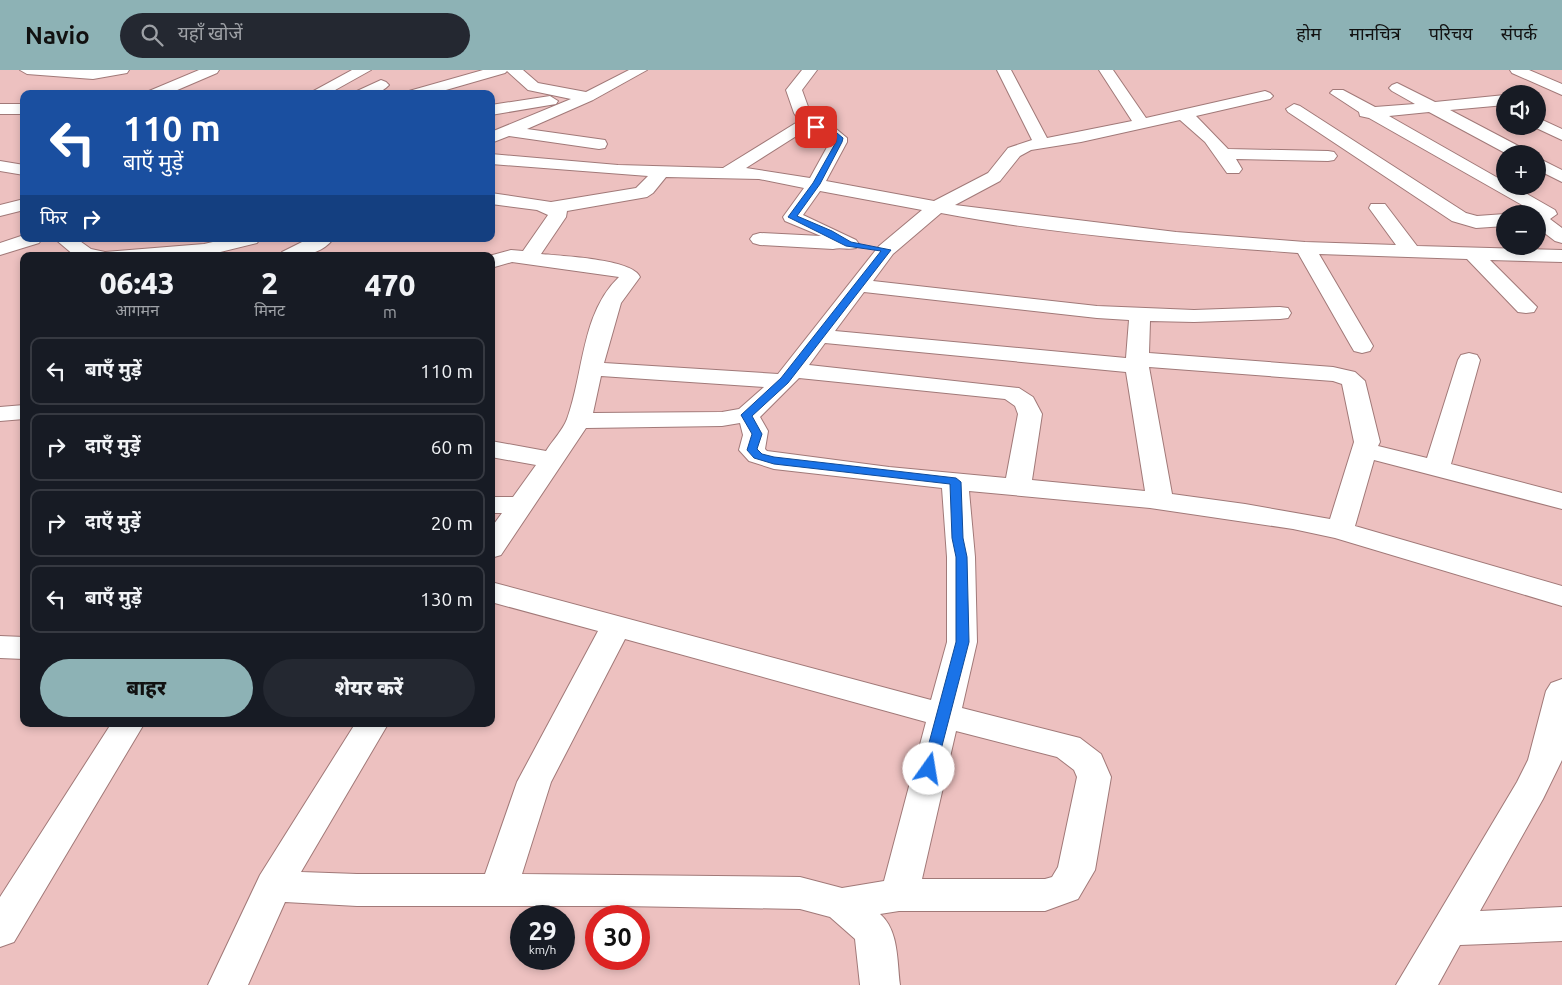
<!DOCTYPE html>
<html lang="hi">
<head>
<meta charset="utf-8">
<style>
	:root { --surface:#171b24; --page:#242831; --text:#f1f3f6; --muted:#9ea1a6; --line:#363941; --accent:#8db2b5 }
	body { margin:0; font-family:Ubuntu,"Noto Sans Devanagari",sans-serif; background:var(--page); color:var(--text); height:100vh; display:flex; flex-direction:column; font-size:19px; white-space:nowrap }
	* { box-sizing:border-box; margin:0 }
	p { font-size:16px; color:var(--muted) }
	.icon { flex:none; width:28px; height:28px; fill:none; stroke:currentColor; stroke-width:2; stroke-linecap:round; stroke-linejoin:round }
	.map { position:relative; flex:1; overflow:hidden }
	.panel { position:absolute; left:20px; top:182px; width:475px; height:475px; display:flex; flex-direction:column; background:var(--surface); border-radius:10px; box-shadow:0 2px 8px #0003 }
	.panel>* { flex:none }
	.guide { position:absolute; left:20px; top:20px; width:475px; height:152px; border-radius:10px; box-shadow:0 2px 8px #0003; background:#1a4fa0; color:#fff; overflow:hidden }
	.controls { position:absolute; left:1496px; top:15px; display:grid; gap:10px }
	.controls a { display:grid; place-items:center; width:50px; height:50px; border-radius:50%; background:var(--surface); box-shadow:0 2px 8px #0003; font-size:25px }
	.speed { position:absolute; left:510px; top:835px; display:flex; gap:10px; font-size:25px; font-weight:700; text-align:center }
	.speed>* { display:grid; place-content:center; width:65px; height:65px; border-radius:50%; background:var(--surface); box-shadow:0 2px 8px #0003; line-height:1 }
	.speed small { font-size:12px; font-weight:400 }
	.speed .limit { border:8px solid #d22; background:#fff; color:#111 }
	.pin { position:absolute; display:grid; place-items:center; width:42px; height:42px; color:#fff; margin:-21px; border-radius:10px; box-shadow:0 2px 8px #0006 }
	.me { position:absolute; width:55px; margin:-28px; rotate:13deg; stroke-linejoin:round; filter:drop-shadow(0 0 4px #0008) }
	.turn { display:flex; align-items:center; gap:18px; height:105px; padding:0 20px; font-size:22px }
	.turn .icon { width:65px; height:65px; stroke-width:2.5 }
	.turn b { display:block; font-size:35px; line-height:42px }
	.then { display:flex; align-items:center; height:48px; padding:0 20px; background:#0003; gap:10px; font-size:19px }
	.eta { display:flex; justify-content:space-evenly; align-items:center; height:85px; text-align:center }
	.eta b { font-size:30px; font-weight:800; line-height:35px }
	.cta { display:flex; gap:10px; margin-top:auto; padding:10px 20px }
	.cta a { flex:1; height:58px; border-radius:30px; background:var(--accent); color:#111; font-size:20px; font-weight:800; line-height:58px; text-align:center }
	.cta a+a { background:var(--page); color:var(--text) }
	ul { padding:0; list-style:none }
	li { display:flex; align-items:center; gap:15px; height:68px; margin:0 10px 8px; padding:0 10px; border:2px solid var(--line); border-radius:10px }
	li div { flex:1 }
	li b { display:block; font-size:19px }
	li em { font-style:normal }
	header { display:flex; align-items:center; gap:30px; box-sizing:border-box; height:70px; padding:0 25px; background:var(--accent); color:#111 }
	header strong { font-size:24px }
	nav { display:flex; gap:28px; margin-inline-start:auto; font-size:18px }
	.search { width:350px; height:45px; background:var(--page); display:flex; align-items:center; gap:12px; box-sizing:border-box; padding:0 18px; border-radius:28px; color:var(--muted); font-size:19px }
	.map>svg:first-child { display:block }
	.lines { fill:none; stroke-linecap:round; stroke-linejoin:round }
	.minor-casing { stroke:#a17978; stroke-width:2 }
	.minor { fill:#fff; fill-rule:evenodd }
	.route { fill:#1a73e8; stroke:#114b97 }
</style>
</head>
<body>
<header>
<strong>Navio</strong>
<div class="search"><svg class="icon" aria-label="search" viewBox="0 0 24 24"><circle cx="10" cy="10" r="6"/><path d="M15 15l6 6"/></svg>यहाँ खोजें</div>
<nav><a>होम</a><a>मानचित्र</a><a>परिचय</a><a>संपर्क</a></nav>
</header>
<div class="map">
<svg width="1562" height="915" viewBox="0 0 1562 915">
	<rect width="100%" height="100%" fill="#edc1c0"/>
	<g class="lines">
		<g class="minor-casing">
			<path id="minor" d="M 20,0 L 129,0 L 127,3 L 93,9 L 27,4 Z
				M 199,0 L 219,0 L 217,3 L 168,24 L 146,24 L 149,21 Z
				M 352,0 L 371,0 L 328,24 L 308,24 Z
				M 483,0 L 523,0 L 538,13 L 586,22 L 629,0 L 647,0 L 593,30 L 527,59 L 605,70 L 607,74 L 605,78 L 599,79 L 509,66 L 491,73 L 491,62 L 571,29 L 528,20 L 507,1 L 505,3 L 432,24 L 406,24 L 409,21 Z
				M 802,0 L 817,0 L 802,20 L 811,45 L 835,58 L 847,68 L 847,72 L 826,111 L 934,131 L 988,103 L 1008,78 L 1032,70 L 997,0 L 1011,0 L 1047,68 L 1132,51 L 1099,0 L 1113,0 L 1146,48 L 1265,21 L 1270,23 L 1273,26 L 1270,29 L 1196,46 L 1228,79 L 1328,81 L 1334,82 L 1337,86 L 1334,90 L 1328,91 L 1236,89 L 1242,99 L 1239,103 L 1227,103 L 1205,72 L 1180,50 L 1081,72 L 1031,80 L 1020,86 L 1000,111 L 955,135 L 1176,162 L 1305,172 L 1396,175 L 1369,138 L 1371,134 L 1385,134 L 1417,176 L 1562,180 L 1562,192 L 1490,190 L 1537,237 L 1534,242 L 1526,243 L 1518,242 L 1467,189 L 1319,184 L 1373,276 L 1370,281 L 1362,283 L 1354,281 L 1351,276 L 1298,183 C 1179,174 1058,165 941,143 L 893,184 L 873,211 L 1097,236 L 1194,240 L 1280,237 L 1288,238 L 1291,243 L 1288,248 L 1280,249 L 1194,252 L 1150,251 L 1149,283 L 1333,297 L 1355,302 L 1365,311 L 1380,372 L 1378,376 L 1427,388 L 1458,290 L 1461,285 L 1469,283 L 1477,285 L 1480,290 L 1451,394 L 1562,423 L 1562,439 L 1374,390 L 1355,456 L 1562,516 L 1562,536 L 1335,468 L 1293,459 L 1150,438 L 969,421 L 975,487 L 977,572 L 962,638 L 1080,668 L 1101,684 L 1111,707 L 1095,800 L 1078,829 L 1045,841 L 899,841 L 880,844 C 899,860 897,892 900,915 L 860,915 L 855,869 L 830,847 L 800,839 L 623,836 L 357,836 L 285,832 L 248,915 L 208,915 L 260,805 L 355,654 L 388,654 L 301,802 L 357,804 L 485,804 L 517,712 L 598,561 L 491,532 L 491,512 L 931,630 L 947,572 L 947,487 L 942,418 L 774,399 L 749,391 L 739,380 L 743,365 L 740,353 L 722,356 L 586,358 L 501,485 L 491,488 L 491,458 L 502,443 L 491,443 L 491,427 L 513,427 L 536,395 L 491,387 L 491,371 L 546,381 C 552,371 563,360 567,349 C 584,303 581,243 619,207 L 512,192 L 491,198 L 491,186 L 489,186 L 511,180 L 523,181 L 548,145 L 537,140 L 491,134 L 491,123 L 551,132 L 636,118 L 648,106 L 491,94 L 491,84 L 618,95 L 723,98 L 799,51 L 794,43 L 786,20 ZM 809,58 L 831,70 L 810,108 L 746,98 ZM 666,107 L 759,109 L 804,118 L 783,147 L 785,151 L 821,166 L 760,163 L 753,165 L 750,169 L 753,173 L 760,175 L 833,179 C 841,177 847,180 856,178 L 859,174 L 856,170 L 803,145 L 820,121 L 922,140 L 879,176 L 778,304 L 604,293 L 621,233 L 640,207 C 633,189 561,186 541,184 L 566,147 L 567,141 L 647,127 L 653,123 ZM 864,222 L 1097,248 L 1129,250 L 1126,288 L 835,261 ZM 825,273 L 1126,302 L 1145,421 L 1032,410 L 1042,344 L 1033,327 L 1019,318 L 809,295 ZM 1149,297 L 1333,311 L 1342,314 L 1354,372 L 1330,449 L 1245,434 L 1172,424 ZM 601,306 L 764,317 L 739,339 L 722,342 L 593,343 ZM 799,308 L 1005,329 L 1015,336 L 1018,344 L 1006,408 L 889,397 L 767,381 L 765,379 L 768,361 L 760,347 ZM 625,569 L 926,652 L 884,811 L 842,818 L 800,807 L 522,804 L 551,712 ZM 956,661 L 1057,687 L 1074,700 L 1077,707 L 1058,797 L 1052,807 L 1045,809 L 922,809 Z
				M 1510,0 L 1529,0 L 1562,14 L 1562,25 L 1512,3 Z
				M 381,10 L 386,12 L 389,15 C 380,25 367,24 354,24 L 357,21 Z
				M 1397,13 L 1435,32 L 1505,25 L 1505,35 L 1450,40 L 1526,80 L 1528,84 L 1507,84 L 1429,42 L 1389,46 L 1505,112 L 1505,116 L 1513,116 L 1555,140 L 1557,144 L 1550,149 L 1562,158 L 1562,173 L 1555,171 L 1538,158 L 1538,144 L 1369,48 L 1360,46 L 1359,42 L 1330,23 L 1333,20 L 1343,20 L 1375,37 L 1415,34 L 1392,21 L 1389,18 L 1392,15 Z
				M 550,26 L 558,31 L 556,34 L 491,45 L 491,35 Z
				M 0,34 L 24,34 L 24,44 L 0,44 Z
				M 1294,34 L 1300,36 L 1466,143 L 1477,146 L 1505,144 L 1505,156 L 1476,158 L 1452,151 L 1288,42 L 1286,39 Z
				M 1538,48 L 1562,59 L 1562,70 L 1532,56 L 1538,56 Z
				M 1538,88 L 1562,100 L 1562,112 L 1538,100 Z
				M 0,91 L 24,95 L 24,105 L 0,101 Z
				M 24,129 L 24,140 L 0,146 L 0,135 Z
				M 24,165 L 24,169 L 42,169 L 39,173 L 0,185 L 0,173 Z
				M 55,169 L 77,169 L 91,179 L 105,182 L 204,174 L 226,169 L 260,169 L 257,173 L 204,186 L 75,186 Z
				M 308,169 L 333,169 C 322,185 297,187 279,186 L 282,182 Z
				M 24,335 L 24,349 L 0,351 L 0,337 Z
				M 0,566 L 24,567 L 24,589 L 0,588 Z
				M 1562,609 L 1562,690 L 1543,729 L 1480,841 L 1562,837 L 1562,871 L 1460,875 L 1438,915 L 1396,915 L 1517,712 L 1528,690 L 1546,621 L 1551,613 Z
				M 111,654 L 144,654 L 14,872 L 0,877 L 0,827 Z"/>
		</g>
		<use href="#minor" class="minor"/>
	</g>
	<path class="route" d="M 816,55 L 837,63 L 843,68 L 842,72 L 820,114 L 797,146 L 832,161 L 851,172 L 891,180 L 788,313 L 752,346 L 762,364 L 757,379 L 762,384 L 774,387 L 956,408 L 961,412 L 963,468 L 967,487 L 969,572 L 936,699 L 934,703 L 924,703 L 922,699 L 956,572 L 956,487 L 952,468 L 950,414 L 774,394 L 754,388 L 747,380 L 752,364 L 741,345 L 781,308 L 881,181 L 846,176 L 788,147 L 813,113 L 836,72 L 836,68 L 813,58 Z"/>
</svg>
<div class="controls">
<a><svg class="icon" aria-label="sound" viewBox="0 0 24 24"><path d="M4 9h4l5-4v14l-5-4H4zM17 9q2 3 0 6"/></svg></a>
<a>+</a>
<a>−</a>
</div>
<div class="speed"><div>29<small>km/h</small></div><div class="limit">30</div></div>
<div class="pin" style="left:816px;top:57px;background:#d93025"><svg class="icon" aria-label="arrive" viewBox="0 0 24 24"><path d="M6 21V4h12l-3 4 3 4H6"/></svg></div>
<svg class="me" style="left:929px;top:699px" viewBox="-20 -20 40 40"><circle r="19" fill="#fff"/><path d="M0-13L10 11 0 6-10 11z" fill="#1a73e8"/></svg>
<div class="guide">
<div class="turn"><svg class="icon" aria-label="left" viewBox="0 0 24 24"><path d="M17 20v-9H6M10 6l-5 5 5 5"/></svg><div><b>110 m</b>बाएँ मुड़ें</div></div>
<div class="then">फिर<svg class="icon" aria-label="right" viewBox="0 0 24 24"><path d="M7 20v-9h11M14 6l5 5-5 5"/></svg></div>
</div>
<section class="panel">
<div class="eta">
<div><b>06:43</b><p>आगमन</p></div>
<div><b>2</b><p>मिनट</p></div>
<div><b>470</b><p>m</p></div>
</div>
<ul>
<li><svg class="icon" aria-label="left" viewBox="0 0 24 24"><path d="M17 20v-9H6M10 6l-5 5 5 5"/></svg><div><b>बाएँ मुड़ें</b></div><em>110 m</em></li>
<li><svg class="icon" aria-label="right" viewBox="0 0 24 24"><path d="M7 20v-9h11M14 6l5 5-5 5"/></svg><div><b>दाएँ मुड़ें</b></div><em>60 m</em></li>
<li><svg class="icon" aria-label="right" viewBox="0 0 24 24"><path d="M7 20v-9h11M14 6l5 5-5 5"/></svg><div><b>दाएँ मुड़ें</b></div><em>20 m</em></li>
<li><svg class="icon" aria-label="left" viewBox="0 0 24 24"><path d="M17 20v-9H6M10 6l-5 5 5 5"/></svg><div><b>बाएँ मुड़ें</b></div><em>130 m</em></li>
</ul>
<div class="cta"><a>बाहर</a><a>शेयर करें</a></div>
</section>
</div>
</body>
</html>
